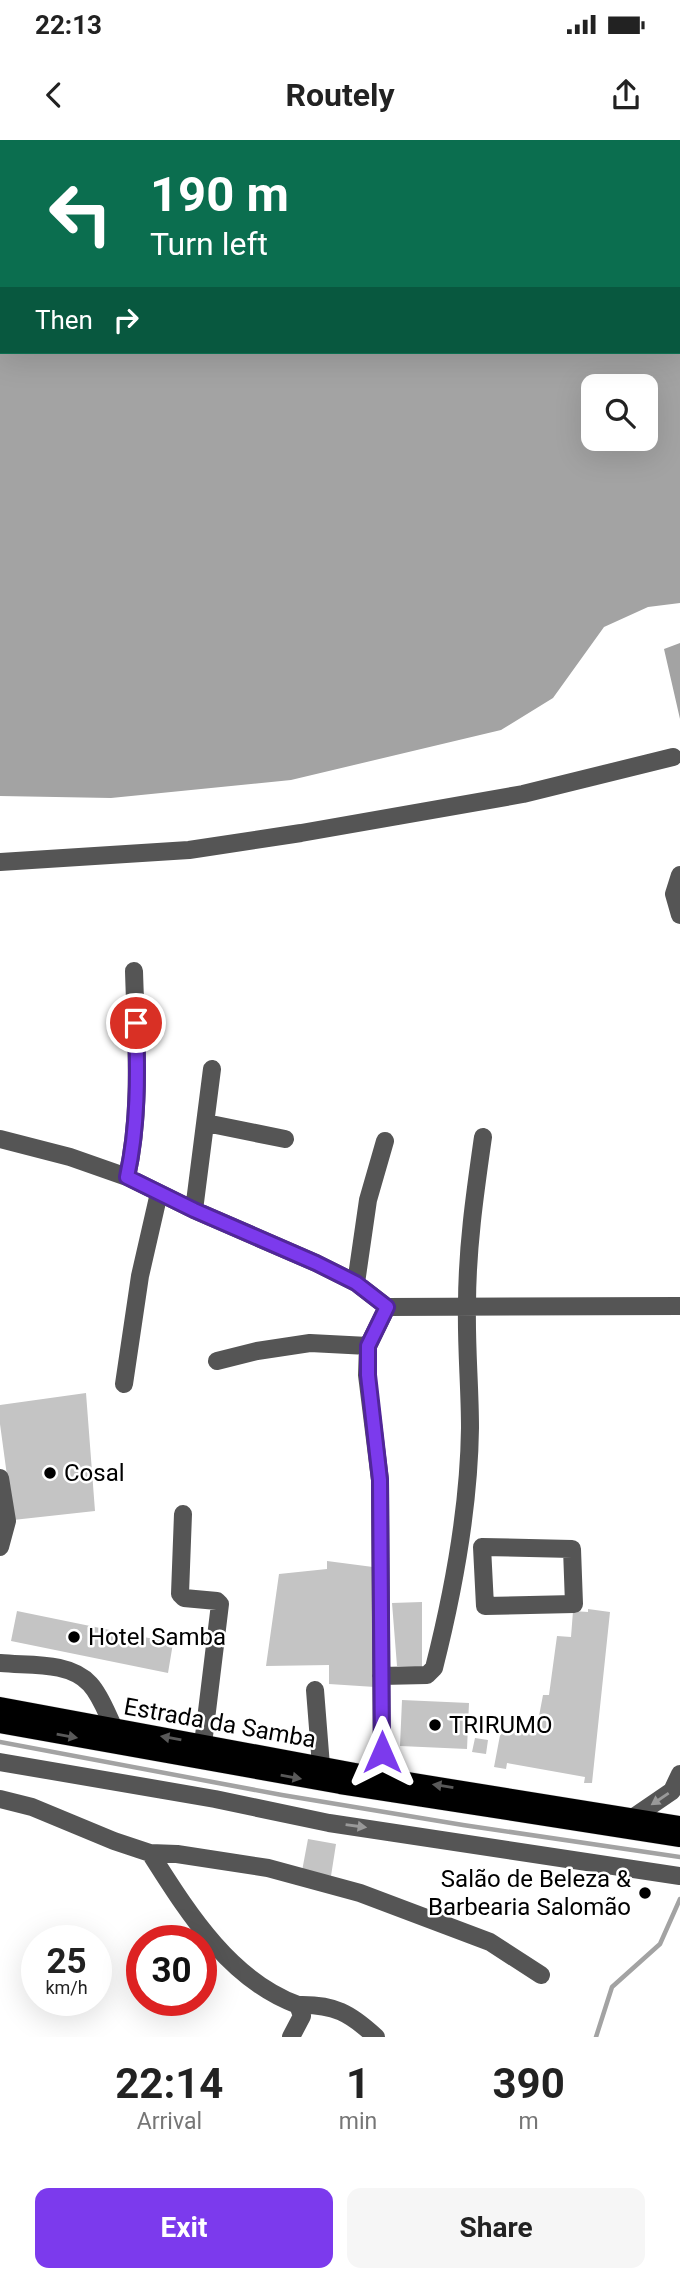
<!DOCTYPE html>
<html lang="en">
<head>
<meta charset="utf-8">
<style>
	:root { --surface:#fff; --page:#f6f6f6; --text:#222; --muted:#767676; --accent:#7c3aed }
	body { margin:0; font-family:Roboto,sans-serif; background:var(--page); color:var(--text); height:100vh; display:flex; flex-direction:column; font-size:26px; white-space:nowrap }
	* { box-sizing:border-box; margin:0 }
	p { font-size:23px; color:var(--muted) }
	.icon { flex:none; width:38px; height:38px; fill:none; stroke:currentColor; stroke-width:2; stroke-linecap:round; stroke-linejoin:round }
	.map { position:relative; height:1897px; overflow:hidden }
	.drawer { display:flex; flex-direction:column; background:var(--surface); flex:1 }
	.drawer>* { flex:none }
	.banner { position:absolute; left:0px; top:0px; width:681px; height:214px; box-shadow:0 7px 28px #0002; background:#0b6e4f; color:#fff; overflow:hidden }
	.fabs { position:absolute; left:581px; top:234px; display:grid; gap:14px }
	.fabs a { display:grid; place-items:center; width:77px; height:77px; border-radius:14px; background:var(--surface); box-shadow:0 7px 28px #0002; font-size:35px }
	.speed { position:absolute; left:21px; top:1785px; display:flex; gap:14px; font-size:35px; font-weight:700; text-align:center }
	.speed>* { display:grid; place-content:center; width:91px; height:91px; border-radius:50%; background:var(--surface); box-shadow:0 7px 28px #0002; line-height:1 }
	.speed small { font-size:18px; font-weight:400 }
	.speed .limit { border:10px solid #d22; background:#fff; color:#111 }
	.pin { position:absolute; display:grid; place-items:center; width:60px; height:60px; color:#fff; margin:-30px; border:4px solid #fff; border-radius:50%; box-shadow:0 2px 7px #0007 }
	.me { position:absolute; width:77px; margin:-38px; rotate:0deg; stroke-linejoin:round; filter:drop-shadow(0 0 5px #0008) }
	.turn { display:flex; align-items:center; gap:24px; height:147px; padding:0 35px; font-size:32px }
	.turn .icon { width:91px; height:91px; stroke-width:2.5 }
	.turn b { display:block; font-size:49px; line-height:60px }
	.then { display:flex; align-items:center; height:66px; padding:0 35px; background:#0003; gap:14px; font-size:26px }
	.eta { display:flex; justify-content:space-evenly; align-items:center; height:119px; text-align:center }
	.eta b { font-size:42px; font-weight:700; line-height:49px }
	.button { display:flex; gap:14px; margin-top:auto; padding:14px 35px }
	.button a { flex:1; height:80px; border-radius:14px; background:var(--accent); color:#fff; font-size:28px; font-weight:700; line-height:80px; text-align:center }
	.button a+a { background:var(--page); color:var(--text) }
	.status { display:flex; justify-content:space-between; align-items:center; height:49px; padding:0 35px; background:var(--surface); direction:ltr }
	.status svg { height:19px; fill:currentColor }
	header { display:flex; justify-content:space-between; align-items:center; height:91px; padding:0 35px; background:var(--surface); font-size:32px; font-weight:700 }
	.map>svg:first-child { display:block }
	.water { fill:#a3a3a3; fill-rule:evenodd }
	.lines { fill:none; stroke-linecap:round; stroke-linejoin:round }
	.stream { stroke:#a3a3a3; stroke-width:4.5 }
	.building { fill:#c4c4c4 }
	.major-casing { stroke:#dbdbdb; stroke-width:19 }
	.minor { stroke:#555; stroke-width:18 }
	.major { stroke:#000; stroke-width:18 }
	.oneway { fill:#595959 }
	.oneway2 { fill:#999 }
	.route-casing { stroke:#51269a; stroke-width:18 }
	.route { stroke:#7c3aed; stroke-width:12 }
	.poi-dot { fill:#000; stroke:#fff; stroke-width:2.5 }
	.labels { text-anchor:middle; stroke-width:5; stroke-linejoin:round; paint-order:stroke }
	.poi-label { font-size:24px; fill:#000; stroke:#fff; text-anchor:start }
	.street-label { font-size:24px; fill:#000; stroke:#fff }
</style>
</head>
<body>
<div class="status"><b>22:13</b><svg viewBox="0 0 49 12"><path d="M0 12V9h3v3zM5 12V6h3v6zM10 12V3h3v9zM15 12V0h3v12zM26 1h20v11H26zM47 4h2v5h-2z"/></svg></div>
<header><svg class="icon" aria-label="back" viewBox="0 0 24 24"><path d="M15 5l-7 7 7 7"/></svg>Routely<svg class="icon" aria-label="share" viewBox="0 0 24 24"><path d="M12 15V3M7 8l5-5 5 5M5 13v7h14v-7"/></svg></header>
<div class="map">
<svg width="680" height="1897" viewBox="0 0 680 1897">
	<rect width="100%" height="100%" fill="#fff"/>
	<path class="water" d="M 0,0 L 680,0 L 680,463 L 648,467 L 604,487 L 553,558 L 501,590 L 291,640 L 111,658 L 0,656 ZM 2,2 L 679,2 L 679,212 L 2,212 ZM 593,247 L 646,247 L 646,299 L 593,299 Z
		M 680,503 L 680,579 L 664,509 Z"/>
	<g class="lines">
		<path class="stream" d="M 0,1602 L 282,1655 L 463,1685 L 680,1717
			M 596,1897 L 612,1847 L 660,1804 L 680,1759"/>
	</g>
	<path class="building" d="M 86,1253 L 95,1371 L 13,1380 L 0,1284 L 0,1265 Z
		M 327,1421 L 373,1427 L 375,1547 L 329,1544 L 329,1525 L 266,1526 L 279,1434 L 327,1429 Z
		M 422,1462 L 422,1527 L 397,1526 L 392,1463 Z
		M 588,1469 L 610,1472 L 592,1643 L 584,1643 L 585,1637 L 507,1623 L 506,1629 L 494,1627 L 501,1590 L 508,1591 L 509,1587 L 536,1592 L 543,1555 L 549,1555 L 557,1496 L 571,1497 L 573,1471 L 588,1472 Z
		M 17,1471 L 173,1503 L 168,1533 L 11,1501 Z
		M 402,1560 L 469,1563 L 467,1609 L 400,1606 Z
		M 475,1598 L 488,1600 L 486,1614 L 472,1612 Z
		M 308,1699 L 336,1704 L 331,1736 L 302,1731 Z"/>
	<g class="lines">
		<g class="major-casing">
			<path id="major" d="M 0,1566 L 382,1637 L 680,1685
				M 0,1584 L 340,1645 L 680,1698"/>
		</g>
		<path class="minor" d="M 0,722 L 189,710 L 301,693 L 523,654 L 673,617
			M 680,735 L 674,754 L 680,775
			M 206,983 L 285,999
			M 0,999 L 70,1017 L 127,1037 L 194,1070 L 316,1123 L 356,1143 L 387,1167 L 680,1166
			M 127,1037 C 142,970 136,900 134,831
			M 194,1070 L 212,929
			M 356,1143 L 368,1060 L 385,1001
			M 217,1221 L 257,1211 L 310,1203 L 368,1206
			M 124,1244 L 140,1136 L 159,1053
			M 0,1338 L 7,1381 L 0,1407
			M 183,1374 L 180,1454 L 184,1458 L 217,1461 L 220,1464 L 203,1604
			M 482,1407 L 572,1409 L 574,1464 L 485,1466 Z
			M 0,1523 C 29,1526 69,1521 90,1544 C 101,1556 107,1574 114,1588
			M 381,1536 L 427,1535 L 434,1528 C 454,1449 469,1369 470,1288 C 470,1247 466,1206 467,1165 C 467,1108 475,1053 483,997
			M 315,1550 L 321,1626
			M 0,1622 L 215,1659 L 329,1683 L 680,1736
			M 382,1637 L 380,1340 L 367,1235 L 368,1206 L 387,1167
			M 0,1659 L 32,1667 L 114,1701 L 150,1713 L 177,1714 L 268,1728 L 360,1753 L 490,1802 L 541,1835
			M 634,1677 L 672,1651 L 680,1634
			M 150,1713 C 187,1771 229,1840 298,1865 L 302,1876 L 291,1897
			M 298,1865 C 334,1864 350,1873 376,1897"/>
		<use href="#major" class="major"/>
	</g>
	<defs><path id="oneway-solid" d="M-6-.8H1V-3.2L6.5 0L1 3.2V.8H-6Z" transform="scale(1.75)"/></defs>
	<g class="oneway">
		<use href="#oneway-solid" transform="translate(67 1596) rotate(10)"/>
		<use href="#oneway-solid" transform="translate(171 1598) rotate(-170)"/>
		<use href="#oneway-solid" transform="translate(291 1637) rotate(10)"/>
		<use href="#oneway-solid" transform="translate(443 1646) rotate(-171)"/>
	</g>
	<g class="oneway2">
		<use href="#oneway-solid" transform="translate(660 1659) rotate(146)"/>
		<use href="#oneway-solid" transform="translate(356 1686) rotate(8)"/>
	</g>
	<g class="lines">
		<g class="route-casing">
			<path id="route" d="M 136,883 C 138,935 138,987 127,1037 L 194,1070 L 316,1123 L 356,1143 L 387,1167 L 368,1206 L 368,1235 L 380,1340 L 382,1612"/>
		</g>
		<use href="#route" class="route"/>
	</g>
	<g class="poi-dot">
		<circle cx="50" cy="1333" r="7"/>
		<circle cx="74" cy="1497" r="7"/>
		<circle cx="435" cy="1585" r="7"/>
		<circle cx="645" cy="1753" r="7"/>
	</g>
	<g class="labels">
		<g class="poi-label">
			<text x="64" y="1341">Cosal</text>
			<text x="88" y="1505">Hotel Samba</text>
			<text x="449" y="1593">TRIRUMO</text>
			<text x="631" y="1747" text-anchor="end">Salão de Beleza &amp;<tspan x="631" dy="28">Barbearia Salomão</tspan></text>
		</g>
		<g class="street-label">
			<text transform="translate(220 1583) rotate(10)" y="8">Estrada da Samba</text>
		</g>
	</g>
</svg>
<div class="fabs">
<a><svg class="icon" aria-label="search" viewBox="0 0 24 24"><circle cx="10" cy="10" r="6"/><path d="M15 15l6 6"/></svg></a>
</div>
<div class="speed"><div>25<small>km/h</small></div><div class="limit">30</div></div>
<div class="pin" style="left:136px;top:883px;background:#d93025"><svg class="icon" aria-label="arrive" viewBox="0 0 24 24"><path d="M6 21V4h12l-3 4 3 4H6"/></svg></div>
<svg class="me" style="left:382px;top:1612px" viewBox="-20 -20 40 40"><path d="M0-17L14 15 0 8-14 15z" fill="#7c3aed" stroke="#fff" stroke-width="4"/></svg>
<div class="banner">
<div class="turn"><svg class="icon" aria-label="left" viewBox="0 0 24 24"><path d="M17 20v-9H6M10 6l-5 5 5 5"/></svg><div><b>190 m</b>Turn left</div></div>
<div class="then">Then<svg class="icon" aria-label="right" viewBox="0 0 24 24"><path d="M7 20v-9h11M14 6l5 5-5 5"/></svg></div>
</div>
</div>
<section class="drawer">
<div class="eta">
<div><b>22:14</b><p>Arrival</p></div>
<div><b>1</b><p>min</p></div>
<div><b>390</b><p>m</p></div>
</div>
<div class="button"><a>Exit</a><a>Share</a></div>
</section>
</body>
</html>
